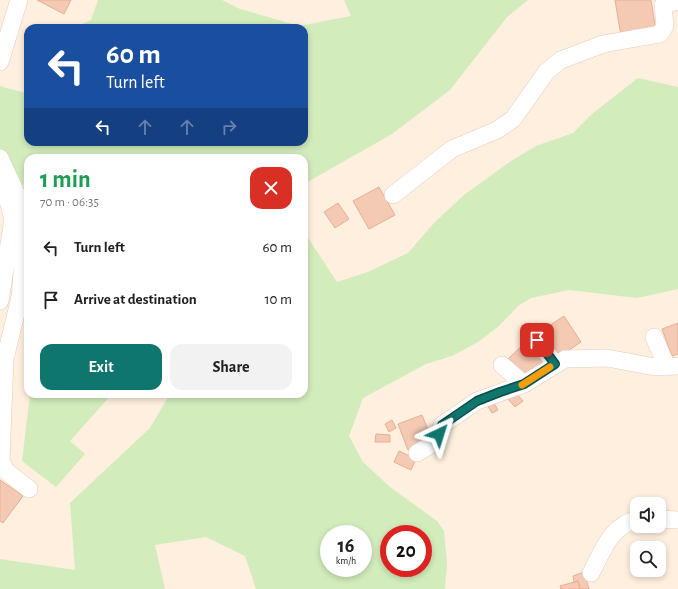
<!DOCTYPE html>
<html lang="en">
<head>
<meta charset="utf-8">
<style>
	:root { --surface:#fff; --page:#f2f2f2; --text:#202124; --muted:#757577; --accent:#0f766e }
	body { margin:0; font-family:"Alegreya Sans",sans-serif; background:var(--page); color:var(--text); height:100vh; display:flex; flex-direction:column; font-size:15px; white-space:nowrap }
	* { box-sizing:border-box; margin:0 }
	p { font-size:13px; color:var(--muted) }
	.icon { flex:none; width:22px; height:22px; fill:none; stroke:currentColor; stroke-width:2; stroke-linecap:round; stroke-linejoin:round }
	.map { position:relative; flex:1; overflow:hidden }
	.drawer { position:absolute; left:24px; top:154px; width:284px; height:244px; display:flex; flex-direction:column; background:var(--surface); border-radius:12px; box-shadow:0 2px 6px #0003 }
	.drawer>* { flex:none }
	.guide { position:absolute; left:24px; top:24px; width:284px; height:122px; border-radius:12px; box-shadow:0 2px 6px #0003; background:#1a4fa0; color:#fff; overflow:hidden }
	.fabs { position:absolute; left:630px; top:497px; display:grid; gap:8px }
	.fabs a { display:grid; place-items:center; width:36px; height:36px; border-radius:8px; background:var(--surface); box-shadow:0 2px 6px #0003; font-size:20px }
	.speed { position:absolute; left:320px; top:525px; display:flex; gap:8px; font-size:20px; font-weight:700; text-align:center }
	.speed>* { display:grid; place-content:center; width:52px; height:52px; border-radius:50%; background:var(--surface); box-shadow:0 2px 6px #0003; line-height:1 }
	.speed small { font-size:10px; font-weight:400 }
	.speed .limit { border:6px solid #d22; background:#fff; color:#111 }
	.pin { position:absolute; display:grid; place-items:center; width:34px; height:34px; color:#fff; margin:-17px; border-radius:8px; box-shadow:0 2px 6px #0006 }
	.me { position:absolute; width:44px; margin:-22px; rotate:41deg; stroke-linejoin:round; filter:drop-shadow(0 0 3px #0008) }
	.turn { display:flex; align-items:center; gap:14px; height:84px; padding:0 16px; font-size:18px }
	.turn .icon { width:52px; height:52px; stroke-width:2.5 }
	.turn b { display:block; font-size:28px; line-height:34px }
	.lanes { display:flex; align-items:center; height:38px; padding:0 16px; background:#0003; justify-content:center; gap:20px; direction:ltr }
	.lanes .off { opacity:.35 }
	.round { display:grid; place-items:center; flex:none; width:42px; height:42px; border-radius:12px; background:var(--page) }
	.summary { display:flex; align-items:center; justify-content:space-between; height:68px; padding:0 16px }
	h1 { font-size:24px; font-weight:600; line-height:30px; color:#1e9e55 }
	.action { display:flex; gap:8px; margin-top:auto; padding:8px 16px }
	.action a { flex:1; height:46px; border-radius:12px; background:var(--accent); color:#fff; font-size:16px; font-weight:600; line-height:46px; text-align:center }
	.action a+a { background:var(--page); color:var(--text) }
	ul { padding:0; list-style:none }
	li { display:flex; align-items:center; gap:12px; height:52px; padding:0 16px }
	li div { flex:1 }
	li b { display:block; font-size:15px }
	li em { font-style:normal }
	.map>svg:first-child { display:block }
	.green { fill:#d2ecbc; fill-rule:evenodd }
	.building { fill:#f5cab4; stroke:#e9ae93 }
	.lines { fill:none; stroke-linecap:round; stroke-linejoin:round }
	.minor-casing { stroke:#e4ccbd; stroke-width:18 }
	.minor { stroke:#fff; stroke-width:17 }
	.route-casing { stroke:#0a4d48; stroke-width:10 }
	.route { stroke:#0f766e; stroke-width:7 }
	.slow { stroke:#f59e0b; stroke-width:7 }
</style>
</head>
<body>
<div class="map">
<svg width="678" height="589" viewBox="0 0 678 589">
	<rect width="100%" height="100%" fill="#feefde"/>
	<path class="green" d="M 98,0 L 222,0 L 240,9 L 299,26 L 351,16 L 344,0 L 528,0 L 507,17 L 450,90 L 392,134 L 304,184 L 304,158 L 28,158 L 28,185 L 0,182 L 0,86 L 25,93 L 28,76 L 28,142 L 304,142 L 304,28 L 73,28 L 91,20 Z
		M 638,78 L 678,87 L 678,289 L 637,298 L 569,290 L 531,298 L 518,306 L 499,326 L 478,342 L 452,356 L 426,364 L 363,398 L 349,436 L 363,462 L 390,487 L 437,521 L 444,531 L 447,562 L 445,589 L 256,589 L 245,556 L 206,537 L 155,545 L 165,589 L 0,589 L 0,559 L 75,570 L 70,503 L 150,428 L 170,394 L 304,394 L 304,232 L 337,282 L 368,272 L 408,253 L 434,223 L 464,195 L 511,161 L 536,146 L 573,133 L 592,114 ZM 329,534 L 363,534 L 363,568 L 329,568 ZM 389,534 L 423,534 L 423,568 L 389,568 Z
		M 30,394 L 112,394 L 70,441 L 85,454 L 56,487 L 22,461 Z"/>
	<path class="building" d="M 37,0 L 71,0 L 64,14 Z
		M 615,0 L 651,0 L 656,31 L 621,36 Z
		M 379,187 L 395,215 L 369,229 L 353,201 Z
		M 338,203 L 349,219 L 335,228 L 324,212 Z
		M 564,316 L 581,342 L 556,359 L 538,333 Z
		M 678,323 L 678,354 L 672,356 L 662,329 Z
		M 528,340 L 547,359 L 526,380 L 507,360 Z
		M 515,392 L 523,401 L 515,407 L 507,398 Z
		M 492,400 L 498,410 L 492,413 L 486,403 Z
		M 422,415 L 432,440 L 408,450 L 398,424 Z
		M 392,420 L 396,428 L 389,432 L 385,424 Z
		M 376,434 L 390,435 L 390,442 L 375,442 Z
		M 399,451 L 416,459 L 411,470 L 394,462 Z
		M 0,480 L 23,496 L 3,523 L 0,521 Z
		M 584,572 L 589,589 L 580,589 L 578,581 L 574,582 L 573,576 Z
		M 578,581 L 580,589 L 561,589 L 560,586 Z"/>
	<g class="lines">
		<g class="minor-casing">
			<path id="minor" d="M 0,62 L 19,0
				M 0,158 L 23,208 L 26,227 L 20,297 L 5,359 L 1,461 L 6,471 L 29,489
				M 393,195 L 452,149 L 497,130 L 513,119 L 547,71 L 561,60 L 603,44 L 660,34 L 665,26 L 663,5 L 678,1
				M 0,301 L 13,219 L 4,186
				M 654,337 L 667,367
				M 537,340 L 555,364
				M 502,365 L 524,384
				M 417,453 L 435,442 L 442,425 L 477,401 L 524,384 L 565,359 L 607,358 L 655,367 L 678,366
				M 659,519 L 678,520
				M 591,573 C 602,553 611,524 637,520"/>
		</g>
		<use href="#minor" class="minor"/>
	</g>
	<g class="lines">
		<g class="route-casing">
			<path id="route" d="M 439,434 L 442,425 L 477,401 L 500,392 L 524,384 L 555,364 L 537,340"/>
		</g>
		<use href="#route" class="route"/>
		<path class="slow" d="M 522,385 L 550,367"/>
	</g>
</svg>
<div class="fabs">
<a><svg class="icon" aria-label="sound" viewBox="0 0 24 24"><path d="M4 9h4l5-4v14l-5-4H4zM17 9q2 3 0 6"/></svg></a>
<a><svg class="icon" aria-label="search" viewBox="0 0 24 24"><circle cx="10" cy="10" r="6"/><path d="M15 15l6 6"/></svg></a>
</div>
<div class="speed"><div>16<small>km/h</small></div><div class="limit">20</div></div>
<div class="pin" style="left:537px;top:340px;background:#d93025"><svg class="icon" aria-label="arrive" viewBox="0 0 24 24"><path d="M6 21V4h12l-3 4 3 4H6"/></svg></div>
<svg class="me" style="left:439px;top:434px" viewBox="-20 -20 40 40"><path d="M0-17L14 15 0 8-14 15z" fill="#0f766e" stroke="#fff" stroke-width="4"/></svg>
<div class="guide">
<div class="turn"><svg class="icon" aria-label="left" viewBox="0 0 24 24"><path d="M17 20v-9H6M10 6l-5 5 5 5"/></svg><div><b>60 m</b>Turn left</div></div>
<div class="lanes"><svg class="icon" aria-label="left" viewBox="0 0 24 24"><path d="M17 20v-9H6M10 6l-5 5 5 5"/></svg><svg class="icon off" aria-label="ahead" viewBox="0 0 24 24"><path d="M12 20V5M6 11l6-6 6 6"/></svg><svg class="icon off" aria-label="ahead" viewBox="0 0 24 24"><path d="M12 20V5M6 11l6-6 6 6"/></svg><svg class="icon off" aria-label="right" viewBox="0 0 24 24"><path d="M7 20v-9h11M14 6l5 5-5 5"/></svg></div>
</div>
<section class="drawer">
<div class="summary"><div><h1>1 min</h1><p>70 m · 06:35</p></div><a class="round" style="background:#d93025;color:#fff"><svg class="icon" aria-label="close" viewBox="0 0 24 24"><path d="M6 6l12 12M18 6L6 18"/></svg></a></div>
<ul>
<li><svg class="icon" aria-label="left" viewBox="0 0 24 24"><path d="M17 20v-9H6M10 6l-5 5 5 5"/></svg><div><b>Turn left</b></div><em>60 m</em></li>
<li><svg class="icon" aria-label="arrive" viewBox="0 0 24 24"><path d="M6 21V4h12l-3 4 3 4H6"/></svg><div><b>Arrive at destination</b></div><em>10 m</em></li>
</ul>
<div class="action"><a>Exit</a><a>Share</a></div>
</section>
</div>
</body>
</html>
